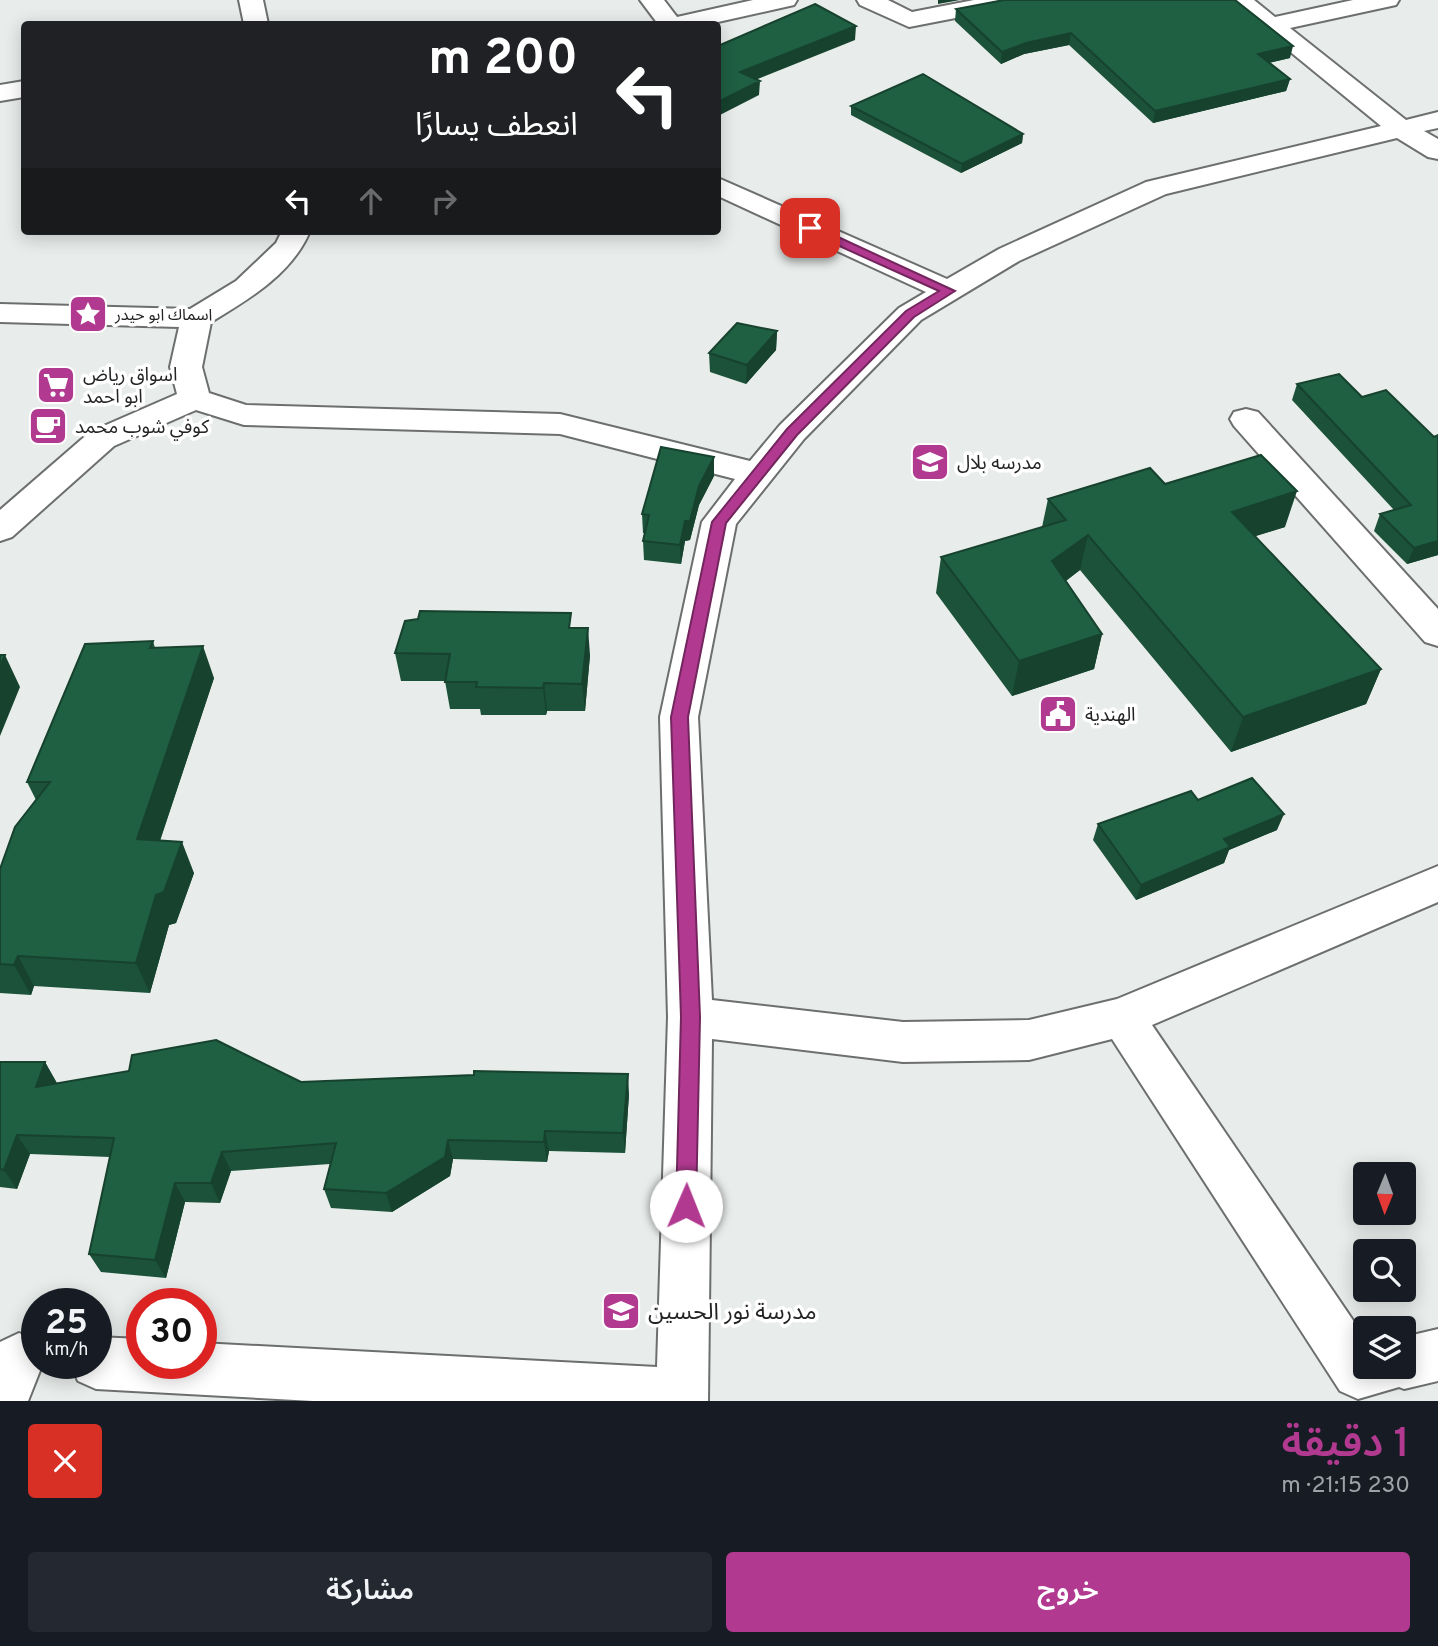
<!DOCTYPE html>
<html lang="ar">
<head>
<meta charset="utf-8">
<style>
	:root { --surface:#171b24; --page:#242831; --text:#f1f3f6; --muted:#9ea1a6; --accent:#b13a90 }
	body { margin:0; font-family:Overpass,"Noto Sans Arabic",sans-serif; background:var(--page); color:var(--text); direction:rtl; height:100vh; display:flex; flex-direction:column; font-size:26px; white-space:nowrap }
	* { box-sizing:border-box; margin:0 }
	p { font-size:23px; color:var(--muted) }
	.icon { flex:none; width:38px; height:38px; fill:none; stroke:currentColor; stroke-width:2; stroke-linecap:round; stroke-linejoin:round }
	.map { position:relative; height:1401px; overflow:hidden; direction:ltr }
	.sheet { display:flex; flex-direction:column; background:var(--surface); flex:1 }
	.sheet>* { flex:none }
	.guide { position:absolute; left:21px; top:21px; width:700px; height:214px; border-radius:7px; box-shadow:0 4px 18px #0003; direction:rtl; background:#202124; color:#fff; overflow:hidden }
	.needle { width:46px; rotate:181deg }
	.buttons { position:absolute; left:1353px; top:1162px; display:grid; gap:14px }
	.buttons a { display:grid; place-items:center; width:63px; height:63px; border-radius:7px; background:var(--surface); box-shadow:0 4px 18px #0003; font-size:35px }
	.speed { position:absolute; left:21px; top:1288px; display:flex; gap:14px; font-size:35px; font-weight:700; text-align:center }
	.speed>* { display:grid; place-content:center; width:91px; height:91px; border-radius:50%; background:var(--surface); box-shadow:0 4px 18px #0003; line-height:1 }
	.speed small { font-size:18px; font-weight:400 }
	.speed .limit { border:10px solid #d22; background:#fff; color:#111 }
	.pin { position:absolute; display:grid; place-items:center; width:60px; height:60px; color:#fff; margin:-30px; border-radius:14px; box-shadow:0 4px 10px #0006 }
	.me { position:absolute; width:77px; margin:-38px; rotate:1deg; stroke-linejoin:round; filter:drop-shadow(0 0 5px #0008) }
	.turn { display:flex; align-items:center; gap:24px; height:147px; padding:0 28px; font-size:32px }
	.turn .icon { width:91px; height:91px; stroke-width:2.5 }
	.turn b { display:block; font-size:49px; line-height:60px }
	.lanes { display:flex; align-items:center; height:66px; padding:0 28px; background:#0003; justify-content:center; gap:35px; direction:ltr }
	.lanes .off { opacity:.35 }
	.round { display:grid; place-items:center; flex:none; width:74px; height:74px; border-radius:7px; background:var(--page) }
	.headline { display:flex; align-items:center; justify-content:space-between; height:119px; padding:0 28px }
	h1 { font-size:42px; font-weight:600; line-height:52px; color:var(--accent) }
	.action { display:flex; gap:14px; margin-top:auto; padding:14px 28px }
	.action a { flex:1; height:80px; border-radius:7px; background:var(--accent); color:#fff; font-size:28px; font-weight:600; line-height:80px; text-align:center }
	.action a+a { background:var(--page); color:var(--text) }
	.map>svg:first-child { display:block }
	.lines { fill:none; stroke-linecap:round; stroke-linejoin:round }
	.minor-casing { stroke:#6c6f6d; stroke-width:4 }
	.minor { fill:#fff; fill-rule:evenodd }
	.wall { fill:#1b5239 }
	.shaded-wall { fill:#16422e }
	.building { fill:#1f5f42; stroke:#16422e; stroke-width:2 }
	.route { fill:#b13a90; stroke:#73265e; stroke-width:2 }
	.labels { text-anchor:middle; stroke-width:7; stroke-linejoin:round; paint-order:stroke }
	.far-poi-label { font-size:16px; fill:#232423; stroke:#fff; text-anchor:start }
	.poi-label { font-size:19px; fill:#232423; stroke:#fff; text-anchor:start }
	.near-poi-label { font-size:23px; fill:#232423; stroke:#fff; text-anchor:start }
</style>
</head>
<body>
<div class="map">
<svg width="1438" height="1401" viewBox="0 0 1438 1401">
	<rect width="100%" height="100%" fill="#e8ecea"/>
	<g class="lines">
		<g class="minor-casing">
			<path id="minor" d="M 239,0 L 263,0 L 268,24 L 244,24 Z
				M 640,0 L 664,0 L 677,17 L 753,0 L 797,0 L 794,5 L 709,24 L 658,24 Z
				M 857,0 L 888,0 L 912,12 L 974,0 L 1024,0 L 1021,5 L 1012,7 L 909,27 L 860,5 Z
				M 1227,0 L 1254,0 L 1275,17 L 1353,0 L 1399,0 L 1396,5 L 1290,28 L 1406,120 L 1438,112 L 1438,128 L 1424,131 L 1438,139 L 1438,159 L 1428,157 L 1397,138 L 1166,194 L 1019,261 L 921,320 L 804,439 L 736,524 L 698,717 L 712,1000 L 903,1022 L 1029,1020 L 1117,999 L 1438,866 L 1438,902 L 1152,1025 L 1365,1338 L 1365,1367 L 1404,1367 L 1404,1337 L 1438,1329 L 1438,1381 L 1404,1389 L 1399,1387 L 1358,1399 L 1340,1391 L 1112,1039 L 1029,1060 L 903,1062 L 712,1039 L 708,1401 L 313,1401 L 96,1389 L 78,1381 L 70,1363 L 96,1363 L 96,1337 L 142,1339 L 142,1363 L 201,1363 L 201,1343 L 657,1367 L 668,1017 L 660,717 L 702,522 L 735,479 L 560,434 L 244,425 L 196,410 L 114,446 L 12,537 L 0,541 L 0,510 L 90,432 L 177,394 L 170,367 L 179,327 L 0,322 L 0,304 L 190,309 L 236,281 L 276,243 L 282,231 L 310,231 C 292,274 249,299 211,322 L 202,367 L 209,393 L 246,405 L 560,414 L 750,461 L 780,425 L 899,308 L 926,292 L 718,196 L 718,178 L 947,279 L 999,249 L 1146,182 L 1381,126 Z
				M 24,81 L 24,97 L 0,101 L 0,85 Z
				M 1246,409 L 1258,412 L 1438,609 L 1438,646 L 1425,642 L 1234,426 L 1230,419 L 1234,412 Z
				M 19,1333 L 37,1340 L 37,1363 L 43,1363 L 28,1401 L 0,1401 L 0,1342 Z"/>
		</g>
		<use href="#minor" class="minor"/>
	</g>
	<path class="wall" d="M 956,9 L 1290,58 L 1269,63 L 1290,79 L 1286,91 L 1153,123 L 1069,45 L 1024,54 L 1001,64 L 955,21 Z
		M 851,106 L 1023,134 L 1022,143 L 961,173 L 851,115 Z
		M 777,331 L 776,350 L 746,384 L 710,372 L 709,353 Z
		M 1339,374 L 1438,555 L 1407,564 L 1374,531 L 1380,514 L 1394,510 L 1292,400 L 1297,384 Z
		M 714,457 L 714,476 L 699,505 L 690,540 L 685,541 L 681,564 L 644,560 L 643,541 L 645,533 L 643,533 L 642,514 Z
		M 1165,484 L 1285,527 L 1255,536 L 1381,669 L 1366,704 L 1231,752 L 1080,570 L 1066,581 L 1102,634 L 1094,669 L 1012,696 L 936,593 L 941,557 L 1042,527 L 1048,499 Z
		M 572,628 L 590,655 L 585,711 L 547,711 L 546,715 L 481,715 L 480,709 L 450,709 L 445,681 L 401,681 L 395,653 Z
		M 153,641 L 155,648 L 214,678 L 160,841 L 194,873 L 176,923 L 169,925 L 150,993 L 34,986 L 31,995 L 0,993 L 0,869 L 36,800 L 27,782 Z
		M 1198,800 L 1277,830 L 1229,850 L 1224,863 L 1136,900 L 1093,840 L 1098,824 Z
		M 0,1062 L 45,1062 L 57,1084 L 301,1082 L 629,1094 L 625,1153 L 549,1151 L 547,1162 L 453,1159 L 450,1176 L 392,1212 L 331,1208 L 324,1189 L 330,1164 L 231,1171 L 220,1203 L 185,1202 L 166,1278 L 101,1272 L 89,1254 L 110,1157 L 30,1154 L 17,1189 L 0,1187 Z"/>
	<path class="shaded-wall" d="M 938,0 L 960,0 L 938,4 Z
		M 856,26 L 855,40 L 740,86 L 740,72 Z
		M 1071,33 L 1069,45 L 1024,54 L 1001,64 L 1002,52 L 1026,43 Z
		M 1293,46 L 1290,58 L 1255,66 L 1258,54 Z
		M 1290,79 L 1286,91 L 1153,123 L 1155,111 Z
		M 760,81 L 759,95 L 718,116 L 718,102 Z
		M 1023,134 L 1022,143 L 961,173 L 962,164 Z
		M 777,331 L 776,350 L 746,384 L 747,365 Z
		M 714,457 L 714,476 L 699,505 L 690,540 L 685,541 L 681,564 L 680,545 L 685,521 L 699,486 Z
		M 1297,491 L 1285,527 L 1221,547 L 1232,512 Z
		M 1088,535 L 1080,570 L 1045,596 L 1052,561 Z
		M 1438,541 L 1438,555 L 1407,564 L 1414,548 Z
		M 588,628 L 590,655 L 585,711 L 582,684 Z
		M 1102,634 L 1094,669 L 1012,696 L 1019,661 Z
		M 203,646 L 214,678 L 150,870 L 137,839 Z
		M 5,655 L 20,687 L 0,736 L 0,667 Z
		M 1381,669 L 1366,704 L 1231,752 L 1243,717 Z
		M 544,683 L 547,711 L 546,715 L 543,688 Z
		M 1284,814 L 1277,830 L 1229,850 L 1224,863 L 1136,900 L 1141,885 L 1224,839 Z
		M 182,842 L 194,873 L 176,923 L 169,925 L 150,993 L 136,963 L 156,895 Z
		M 18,956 L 34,986 L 31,995 L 14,965 Z
		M 45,1062 L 57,1083 L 48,1107 L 36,1087 Z
		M 628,1074 L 629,1094 L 625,1153 L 623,1133 Z
		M 545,1131 L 549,1151 L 547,1162 L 544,1142 Z
		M 17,1135 L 30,1154 L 17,1189 L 4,1170 Z
		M 448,1140 L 453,1159 L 450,1176 L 392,1212 L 386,1193 Z
		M 222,1152 L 231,1171 L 220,1203 L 211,1183 Z
		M 175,1183 L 185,1202 L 166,1278 L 155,1260 Z"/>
	<path class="building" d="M 1004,0 L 1235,0 L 1293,46 L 1258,54 L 1290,79 L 1155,111 L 1071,33 L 1026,43 L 1002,52 L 956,9 Z
		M 815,4 L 856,26 L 740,72 L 760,81 L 718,102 L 718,46 Z
		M 923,74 L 1023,134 L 962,164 L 851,106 Z
		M 737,323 L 777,331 L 747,365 L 709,353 Z
		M 1339,374 L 1362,397 L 1386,390 L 1434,437 L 1438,435 L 1438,541 L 1414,548 L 1380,514 L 1411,505 L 1297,384 Z
		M 661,447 L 714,457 L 699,486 L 690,521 L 685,521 L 680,545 L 643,541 L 649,515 L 642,514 Z
		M 1261,455 L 1297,491 L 1232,512 L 1381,669 L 1243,717 L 1088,535 L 1052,561 L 1102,634 L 1019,661 L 941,557 L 1066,520 L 1048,499 L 1150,468 L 1165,484 Z
		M 420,611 L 571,613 L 569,628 L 588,628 L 582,684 L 544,683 L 543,688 L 476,687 L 477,682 L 445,682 L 450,654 L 395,653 L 405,621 L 418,619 Z
		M 153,641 L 150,648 L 203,646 L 137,839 L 182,842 L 164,892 L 156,895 L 136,963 L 18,956 L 14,965 L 0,964 L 0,869 L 15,827 L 50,782 L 27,782 L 85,644 Z
		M 0,655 L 5,655 L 0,667 Z
		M 1252,778 L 1284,814 L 1224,839 L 1230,847 L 1141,885 L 1098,824 L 1191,791 L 1198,800 Z
		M 216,1040 L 301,1082 L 474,1075 L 474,1071 L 628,1074 L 623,1133 L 545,1131 L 544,1142 L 448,1140 L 445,1157 L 386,1193 L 324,1189 L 336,1143 L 222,1152 L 211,1183 L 175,1183 L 155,1260 L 89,1254 L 114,1138 L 17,1135 L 4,1170 L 0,1169 L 0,1062 L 45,1062 L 36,1087 L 129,1071 L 132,1055 Z"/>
	<path class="route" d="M 810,224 L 955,291 L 914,317 L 797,435 L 726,523 L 688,717 L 700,1017 L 696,1206 L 693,1213 L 686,1215 L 679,1213 L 676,1206 L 681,1017 L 671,717 L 712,522 L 787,429 L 906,311 L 939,291 L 806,231 L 804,228 Z"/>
	<defs>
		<g id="sight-square" transform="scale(2.0125)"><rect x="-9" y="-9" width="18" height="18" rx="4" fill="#b13a90" stroke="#fff"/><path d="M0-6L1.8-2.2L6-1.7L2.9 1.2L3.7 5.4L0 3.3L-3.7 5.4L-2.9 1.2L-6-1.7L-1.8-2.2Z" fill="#fff"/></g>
		<g id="supermarket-square" transform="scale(2.0125)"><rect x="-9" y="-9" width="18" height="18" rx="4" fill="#b13a90" stroke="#fff"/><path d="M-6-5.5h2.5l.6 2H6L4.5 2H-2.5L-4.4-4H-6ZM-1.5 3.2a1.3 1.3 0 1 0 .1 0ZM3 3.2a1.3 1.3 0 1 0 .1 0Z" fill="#fff"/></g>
		<g id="cafe-square" transform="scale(2.0125)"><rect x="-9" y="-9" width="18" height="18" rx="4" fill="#b13a90" stroke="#fff"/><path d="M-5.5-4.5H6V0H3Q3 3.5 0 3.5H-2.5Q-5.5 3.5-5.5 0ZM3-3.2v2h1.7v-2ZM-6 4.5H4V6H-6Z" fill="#fff"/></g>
		<g id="school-square" transform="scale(2.0125)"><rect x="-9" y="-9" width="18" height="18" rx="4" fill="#b13a90" stroke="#fff"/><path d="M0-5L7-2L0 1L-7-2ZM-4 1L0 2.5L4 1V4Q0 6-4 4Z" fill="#fff"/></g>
		<g id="civic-square" transform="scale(2.0125)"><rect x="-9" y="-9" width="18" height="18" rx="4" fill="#b13a90" stroke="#fff"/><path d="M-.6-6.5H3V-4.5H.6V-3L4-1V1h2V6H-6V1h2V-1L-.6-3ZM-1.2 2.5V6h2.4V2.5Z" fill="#fff"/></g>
	</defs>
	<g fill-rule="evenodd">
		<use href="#sight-square" x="88" y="314"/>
		<use href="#supermarket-square" x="56" y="385"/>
		<use href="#cafe-square" x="48" y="426"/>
		<use href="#school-square" x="930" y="462"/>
		<use href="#civic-square" x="1058" y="714"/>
		<use href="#school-square" x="621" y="1311"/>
	</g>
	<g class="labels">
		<g class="far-poi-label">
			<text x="115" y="320">اسماك ابو حيدر</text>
		</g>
		<g class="poi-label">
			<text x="83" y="381">اسواق رياض<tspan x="83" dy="22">ابو احمد</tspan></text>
			<text x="75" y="433">كوفي شوب محمد</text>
			<text x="957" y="469">مدرسه بلال</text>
			<text x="1085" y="721">الهندية</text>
		</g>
		<g class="near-poi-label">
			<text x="648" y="1319">مدرسة نور الحسين</text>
		</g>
	</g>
</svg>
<div class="buttons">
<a><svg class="needle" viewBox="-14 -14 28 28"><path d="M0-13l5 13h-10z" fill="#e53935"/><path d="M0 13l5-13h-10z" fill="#9ea1a6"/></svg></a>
<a><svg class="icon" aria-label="search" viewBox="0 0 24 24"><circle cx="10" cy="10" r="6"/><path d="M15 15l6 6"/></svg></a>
<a><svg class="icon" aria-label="layers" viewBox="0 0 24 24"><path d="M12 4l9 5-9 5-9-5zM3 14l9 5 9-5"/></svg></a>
</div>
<div class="speed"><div>25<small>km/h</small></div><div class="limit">30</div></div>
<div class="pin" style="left:810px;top:228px;background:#d93025"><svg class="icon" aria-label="arrive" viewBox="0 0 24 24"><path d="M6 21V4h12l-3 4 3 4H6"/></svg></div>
<svg class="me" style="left:686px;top:1206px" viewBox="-20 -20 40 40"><circle r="19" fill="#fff"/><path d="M0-13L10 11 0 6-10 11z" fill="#b13a90"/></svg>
<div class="guide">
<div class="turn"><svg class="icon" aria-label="left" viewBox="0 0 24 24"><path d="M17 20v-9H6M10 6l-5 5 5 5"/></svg><div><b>200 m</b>انعطف يسارًا</div></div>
<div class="lanes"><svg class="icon" aria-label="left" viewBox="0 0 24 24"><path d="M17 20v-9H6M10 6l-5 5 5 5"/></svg><svg class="icon off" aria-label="ahead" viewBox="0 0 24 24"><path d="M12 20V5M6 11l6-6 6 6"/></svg><svg class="icon off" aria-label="right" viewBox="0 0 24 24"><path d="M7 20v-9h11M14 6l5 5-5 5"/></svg></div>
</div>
</div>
<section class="sheet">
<div class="headline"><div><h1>1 دقيقة</h1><p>230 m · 21:15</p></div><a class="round" style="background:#d93025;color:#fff"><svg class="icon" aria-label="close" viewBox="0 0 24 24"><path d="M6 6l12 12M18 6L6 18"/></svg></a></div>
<div class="action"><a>خروج</a><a>مشاركة</a></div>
</section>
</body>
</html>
